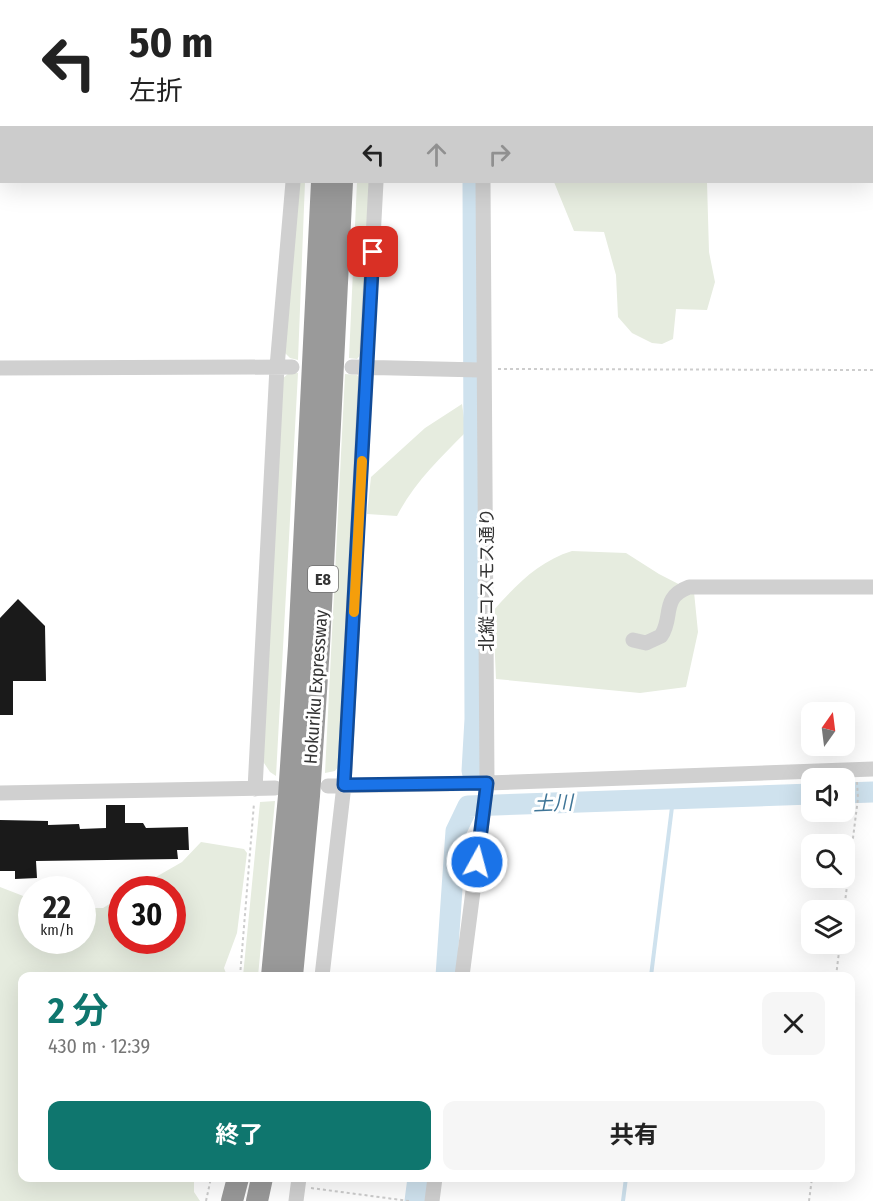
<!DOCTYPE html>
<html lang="ja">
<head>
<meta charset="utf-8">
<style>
	:root { --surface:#fff; --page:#f6f6f6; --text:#222; --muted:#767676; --accent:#0f766e }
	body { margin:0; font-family:"Fira Sans Condensed","Noto Sans JP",sans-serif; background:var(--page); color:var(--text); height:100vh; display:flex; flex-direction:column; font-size:22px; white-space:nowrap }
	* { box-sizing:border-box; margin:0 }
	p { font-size:20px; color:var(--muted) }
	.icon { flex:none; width:33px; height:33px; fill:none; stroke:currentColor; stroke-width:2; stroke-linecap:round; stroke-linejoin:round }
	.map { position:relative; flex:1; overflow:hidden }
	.side { position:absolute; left:18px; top:972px; width:837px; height:210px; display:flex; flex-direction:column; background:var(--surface); border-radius:12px; box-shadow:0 6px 24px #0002 }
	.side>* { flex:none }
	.top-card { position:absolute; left:0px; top:0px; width:873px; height:183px; box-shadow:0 6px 24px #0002; background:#fff; color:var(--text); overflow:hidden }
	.needle { width:39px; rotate:14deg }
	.fabs { position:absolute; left:801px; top:702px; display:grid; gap:12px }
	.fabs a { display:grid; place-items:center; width:54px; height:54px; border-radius:12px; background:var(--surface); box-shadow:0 6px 24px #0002; font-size:30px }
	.speed { position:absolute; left:18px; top:876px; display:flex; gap:12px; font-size:30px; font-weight:700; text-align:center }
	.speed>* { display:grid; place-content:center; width:78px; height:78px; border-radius:50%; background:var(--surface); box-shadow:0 6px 24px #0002; line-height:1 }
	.speed small { font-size:15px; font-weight:400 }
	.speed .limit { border:9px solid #d22; background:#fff; color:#111 }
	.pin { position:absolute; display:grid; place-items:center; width:51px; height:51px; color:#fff; margin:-26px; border-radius:12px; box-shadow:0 3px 9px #0006 }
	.me { position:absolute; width:66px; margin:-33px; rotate:7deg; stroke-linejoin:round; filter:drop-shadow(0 0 4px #0008) }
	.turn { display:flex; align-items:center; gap:21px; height:126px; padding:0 30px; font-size:27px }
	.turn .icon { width:78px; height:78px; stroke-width:2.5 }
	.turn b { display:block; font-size:42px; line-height:51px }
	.lanes { display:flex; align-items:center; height:57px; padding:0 30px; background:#0003; justify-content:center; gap:30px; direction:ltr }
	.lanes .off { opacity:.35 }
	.round { display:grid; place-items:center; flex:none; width:63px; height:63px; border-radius:12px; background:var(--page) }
	.headline { display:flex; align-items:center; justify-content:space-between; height:102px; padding:0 30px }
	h1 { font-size:36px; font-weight:700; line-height:45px; color:var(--accent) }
	.button { display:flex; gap:12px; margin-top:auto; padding:12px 30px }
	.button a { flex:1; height:69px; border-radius:12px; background:var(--accent); color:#fff; font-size:24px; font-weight:700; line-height:69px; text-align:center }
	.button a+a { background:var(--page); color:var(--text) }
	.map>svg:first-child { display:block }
	.green { fill:#e6ecdf }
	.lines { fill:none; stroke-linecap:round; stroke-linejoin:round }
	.stream { stroke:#cfe2ee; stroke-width:4 }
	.river { stroke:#cfe2ee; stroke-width:21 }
	.building { fill:#1a1a1a }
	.path { stroke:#cdcdcd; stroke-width:2; stroke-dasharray:3 3; stroke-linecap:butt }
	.minor { stroke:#d0d0d0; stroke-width:15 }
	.highway { stroke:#9a9a9a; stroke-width:22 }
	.route-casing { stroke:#114b97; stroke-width:15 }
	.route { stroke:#1a73e8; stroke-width:10 }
	.slow { stroke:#f59e0b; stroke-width:10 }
	.labels { text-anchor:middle; stroke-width:6; stroke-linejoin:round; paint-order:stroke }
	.shield { fill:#fff; stroke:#707070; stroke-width:1.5 }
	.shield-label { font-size:16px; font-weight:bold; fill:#333 }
	.street-label { font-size:18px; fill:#333; stroke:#fff }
	.water-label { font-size:20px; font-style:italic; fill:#3f7597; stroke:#fff }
</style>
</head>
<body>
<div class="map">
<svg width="873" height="1201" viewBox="0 0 873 1201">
	<rect width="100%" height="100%" fill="#fff"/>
	<path class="green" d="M 289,182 L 305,182 L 298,360 L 290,358 L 282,350 Z
		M 357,182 L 371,182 L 365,349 L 357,359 L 349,358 Z
		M 554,182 L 707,182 L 709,252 L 715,282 L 707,310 L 676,309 L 673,339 L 662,344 L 652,343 L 632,333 L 618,317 L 616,275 L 604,232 L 574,231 Z
		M 289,373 L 298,373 L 276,776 L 270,772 L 262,760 L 282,379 Z
		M 345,374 L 357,375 L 363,384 L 343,760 L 335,771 L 325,773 Z
		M 462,404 L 466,432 C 441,457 413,484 397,516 L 367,514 L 371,477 L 425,428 Z
		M 572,551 L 626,553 L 659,574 L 694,592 L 698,632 L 686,687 L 640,693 L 496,679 L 493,611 C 516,585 539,561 572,551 Z
		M 275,801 L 258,976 L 243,976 L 260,802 Z
		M 201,842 L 244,849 L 247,853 L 237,933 L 224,968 L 227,976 L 22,976 L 22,1178 L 194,1178 L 194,1192 L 200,1201 L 0,1201 L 0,887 L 31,899 L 32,940 L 82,940 L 83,908 L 103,908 L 121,897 L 122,940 L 172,940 L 172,890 L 135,889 L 182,862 Z"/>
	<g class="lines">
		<path class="stream" d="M 651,976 L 673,799
			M 623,1201 L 626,1178"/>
		<path class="river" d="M 477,2 L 477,0
			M 472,771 L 475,719 L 473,182
			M 844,793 L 873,792
			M 446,976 L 456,831 L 468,806 L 812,794
			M 415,1201 L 418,1178"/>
	</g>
	<path class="building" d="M 18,599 L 45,626 L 46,681 L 13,681 L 13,715 L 0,715 L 0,618 Z
		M 106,805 L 125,805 L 125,823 L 143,823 L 146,828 L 188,827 L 189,850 L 177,850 L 178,859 L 36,861 L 37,878 L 15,879 L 15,871 L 0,871 L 0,820 L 48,821 L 48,825 L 79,824 L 80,829 L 106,828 Z"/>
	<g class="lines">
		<path class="path" d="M 0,176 L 2,176
			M 498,369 L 873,370
			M 844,910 L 858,798 L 857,782
			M 240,976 L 254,803
			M 836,976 L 840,944
			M 311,1188 L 409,1201
			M 206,1201 L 211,1178
			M 809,1201 L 812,1178"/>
		<path class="minor" d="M 298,2 L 299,0
			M 383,2 L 383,0
			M 487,2 L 488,0
			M 352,367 L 480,370
			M 0,368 L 292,367
			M 633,640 L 646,643 L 661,636 C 674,617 660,598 689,587 L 873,587
			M 328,786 L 487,783 L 873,769
			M 255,789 L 277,367 L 293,182
			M 0,793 L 275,788
			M 322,976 L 344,785 L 376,182
			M 462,976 L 487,783 L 483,182
			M 296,1201 L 299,1178
			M 432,1201 L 435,1178"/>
		<path class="highway" d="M 328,2 L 328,0
			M 349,2 L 349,0
			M 272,976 L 289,796 L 299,646 L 322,182
			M 292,976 L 309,796 L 319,646 L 342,182
			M 232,1201 L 238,1178
			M 257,1201 L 262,1178"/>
	</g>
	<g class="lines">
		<g class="route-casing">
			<path id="route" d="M 373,252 L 344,785 L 487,783 L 477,862"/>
		</g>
		<use href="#route" class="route"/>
		<path class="slow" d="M 354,612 L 362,461"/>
	</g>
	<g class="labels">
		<rect class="shield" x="308" y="566" width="30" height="26" rx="4.5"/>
		<g class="shield-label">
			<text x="323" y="585">E8</text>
		</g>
		<g class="street-label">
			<text transform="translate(487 580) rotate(-90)" y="6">北縦コスモス通り</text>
			<text transform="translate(316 687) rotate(-86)" y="6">Hokuriku Expressway</text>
		</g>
		<g class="water-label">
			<text transform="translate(553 803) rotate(-2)" y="7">土川</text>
		</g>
	</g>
</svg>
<div class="fabs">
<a><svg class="needle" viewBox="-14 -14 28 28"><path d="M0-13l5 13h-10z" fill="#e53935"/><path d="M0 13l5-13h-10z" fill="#767676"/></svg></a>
<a><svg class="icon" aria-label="sound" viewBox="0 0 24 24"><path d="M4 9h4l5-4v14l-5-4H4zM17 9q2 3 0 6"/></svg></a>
<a><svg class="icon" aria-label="search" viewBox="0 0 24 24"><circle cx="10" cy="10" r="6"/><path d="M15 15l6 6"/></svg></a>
<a><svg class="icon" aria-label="layers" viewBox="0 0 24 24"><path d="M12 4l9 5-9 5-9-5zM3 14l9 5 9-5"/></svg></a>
</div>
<div class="speed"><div>22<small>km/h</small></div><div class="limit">30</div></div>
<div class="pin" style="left:373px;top:252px;background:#d93025"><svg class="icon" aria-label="arrive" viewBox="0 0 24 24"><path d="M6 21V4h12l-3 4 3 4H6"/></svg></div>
<svg class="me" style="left:477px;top:862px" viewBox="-20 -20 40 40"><circle r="17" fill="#1a73e8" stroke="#fff" stroke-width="3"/><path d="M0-11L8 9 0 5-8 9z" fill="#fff"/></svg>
<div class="top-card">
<div class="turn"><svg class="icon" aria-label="left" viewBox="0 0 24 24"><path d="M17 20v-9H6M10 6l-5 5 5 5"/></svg><div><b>50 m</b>左折</div></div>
<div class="lanes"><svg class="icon" aria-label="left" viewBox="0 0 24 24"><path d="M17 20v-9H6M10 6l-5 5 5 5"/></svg><svg class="icon off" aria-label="ahead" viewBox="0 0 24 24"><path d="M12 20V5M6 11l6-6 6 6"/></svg><svg class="icon off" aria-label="right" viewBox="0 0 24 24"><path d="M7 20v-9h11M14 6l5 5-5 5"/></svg></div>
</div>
<section class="side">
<div class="headline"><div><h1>2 分</h1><p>430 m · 12:39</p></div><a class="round"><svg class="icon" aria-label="close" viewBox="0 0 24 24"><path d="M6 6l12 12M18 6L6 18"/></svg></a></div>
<div class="button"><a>終了</a><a>共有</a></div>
</section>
</div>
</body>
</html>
